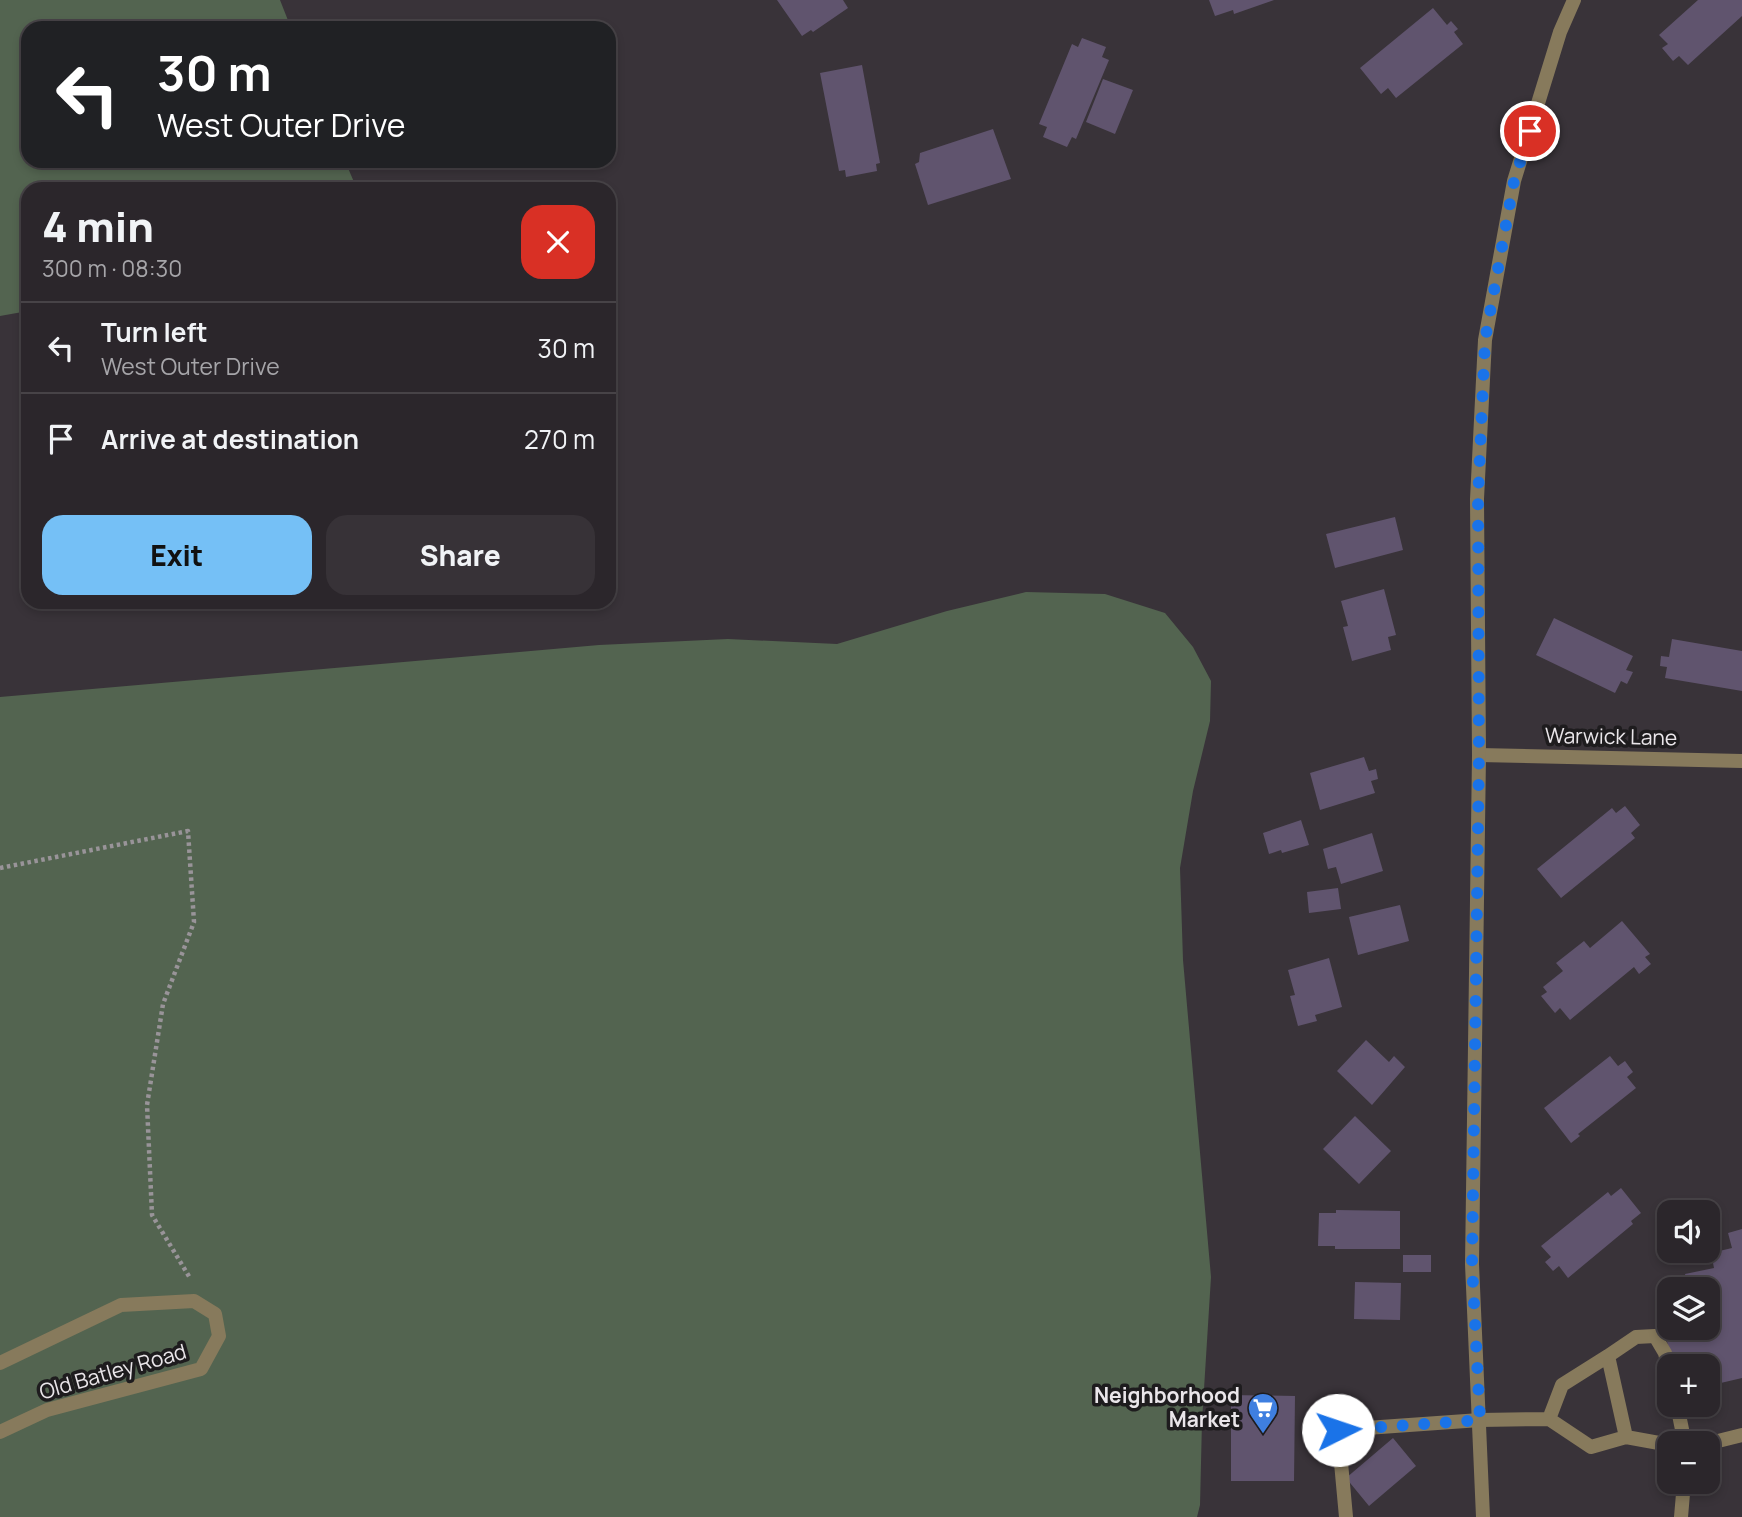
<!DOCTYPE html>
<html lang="en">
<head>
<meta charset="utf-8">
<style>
	:root { --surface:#2b262b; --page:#373237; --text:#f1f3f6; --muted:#a6a5a9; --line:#474347; --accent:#75c0f6 }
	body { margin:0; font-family:Manrope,sans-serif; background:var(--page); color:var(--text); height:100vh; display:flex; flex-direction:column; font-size:26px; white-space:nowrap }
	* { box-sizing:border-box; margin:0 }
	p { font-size:23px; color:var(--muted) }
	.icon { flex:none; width:38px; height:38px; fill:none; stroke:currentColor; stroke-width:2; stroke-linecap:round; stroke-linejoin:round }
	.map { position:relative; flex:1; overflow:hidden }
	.side { position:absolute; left:21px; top:182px; width:595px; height:427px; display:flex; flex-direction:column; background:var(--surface); border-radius:21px; box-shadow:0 4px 10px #0003,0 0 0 2px var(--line) }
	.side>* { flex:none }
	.guide { position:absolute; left:21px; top:21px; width:595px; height:147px; border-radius:21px; box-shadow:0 4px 10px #0003,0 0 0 2px var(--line); background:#202124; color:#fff; overflow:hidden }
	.fabs { position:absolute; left:1657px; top:1200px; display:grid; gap:14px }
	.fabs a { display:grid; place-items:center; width:63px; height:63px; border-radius:14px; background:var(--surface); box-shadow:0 4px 10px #0003,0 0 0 2px var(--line); font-size:35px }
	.pin { position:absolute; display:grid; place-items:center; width:60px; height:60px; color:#fff; margin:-30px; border:4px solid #fff; border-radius:50%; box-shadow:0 2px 7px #0007 }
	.me { position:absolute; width:77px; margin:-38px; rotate:86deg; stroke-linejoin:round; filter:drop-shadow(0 0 5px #0008) }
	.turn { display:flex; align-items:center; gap:24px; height:147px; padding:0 21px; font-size:32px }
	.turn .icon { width:91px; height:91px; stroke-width:2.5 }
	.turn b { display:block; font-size:49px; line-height:60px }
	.round { display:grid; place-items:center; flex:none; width:74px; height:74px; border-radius:21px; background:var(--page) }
	.summary { display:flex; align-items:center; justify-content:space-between; height:119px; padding:0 21px }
	h1 { font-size:42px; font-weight:800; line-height:52px }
	.primary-button { display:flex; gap:14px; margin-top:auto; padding:14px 21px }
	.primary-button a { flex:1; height:80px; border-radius:21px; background:var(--accent); color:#111; font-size:28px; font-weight:800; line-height:80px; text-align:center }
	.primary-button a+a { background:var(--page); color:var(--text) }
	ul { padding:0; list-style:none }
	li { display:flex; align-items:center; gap:21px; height:91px; padding:0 21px; border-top:2px solid var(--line) }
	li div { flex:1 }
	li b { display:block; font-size:26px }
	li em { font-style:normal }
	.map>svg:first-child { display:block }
	.green { fill:#536450 }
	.building { fill:#60546e; fill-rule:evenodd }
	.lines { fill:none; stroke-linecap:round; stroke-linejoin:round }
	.path { stroke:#999499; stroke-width:4.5; stroke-dasharray:3.5 3.5; stroke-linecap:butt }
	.service { stroke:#877a5c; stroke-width:14 }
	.minor { stroke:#877a5c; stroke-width:14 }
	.tertiary { stroke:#877a5c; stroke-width:14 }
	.route { stroke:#1a73e8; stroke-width:12; stroke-dasharray:0 21.6 }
	.labels { text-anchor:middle; stroke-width:7; stroke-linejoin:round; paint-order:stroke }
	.street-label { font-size:21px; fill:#eae6ea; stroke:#1e1c1e }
	.poi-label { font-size:21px; font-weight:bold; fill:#eae6ea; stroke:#1e1c1e; text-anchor:end }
</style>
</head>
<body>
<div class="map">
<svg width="1742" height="1517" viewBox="0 0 1742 1517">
	<rect width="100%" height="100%" fill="#393339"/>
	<path class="green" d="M 0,0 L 280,0 L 291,28 L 28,28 L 28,161 L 345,161 L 357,189 L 28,189 L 28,311 L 0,316 Z
		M 1026,592 L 1105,594 L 1165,613 L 1193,647 L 1211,681 L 1210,721 L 1193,791 L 1180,868 L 1183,960 L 1211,1277 L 1202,1421 L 1200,1505 L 1197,1517 L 0,1517 L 0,697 L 599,645 L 728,639 L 837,644 L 947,611 Z"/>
	<path class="building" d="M 777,0 L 843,0 L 848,8 L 813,32 L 811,30 L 802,36 Z
		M 1209,0 L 1274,0 L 1234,14 L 1233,10 L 1215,16 Z
		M 1698,0 L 1742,0 L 1742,16 L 1688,65 L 1679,56 L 1673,61 L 1662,48 L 1668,44 L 1659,35 Z
		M 1433,8 L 1447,25 L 1451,21 L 1458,29 L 1454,32 L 1463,44 L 1396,98 L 1388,88 L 1381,94 L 1360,68 Z
		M 1082,38 L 1106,47 L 1102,57 L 1109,60 L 1076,139 L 1072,137 L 1067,147 L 1043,137 L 1047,127 L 1039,124 L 1072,44 L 1078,47 Z
		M 862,65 L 880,163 L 876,164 L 877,171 L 846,177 L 845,170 L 839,171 L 820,73 Z
		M 1103,79 L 1133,90 L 1115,134 L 1086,122 Z
		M 993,129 L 1011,179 L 928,205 L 915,164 L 919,162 L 920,153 Z
		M 1395,517 L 1403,550 L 1335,568 L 1326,534 Z
		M 1384,589 L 1396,635 L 1388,637 L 1391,650 L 1352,661 L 1343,627 L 1348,626 L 1341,601 Z
		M 1554,618 L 1633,656 L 1626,670 L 1633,672 L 1627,684 L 1621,681 L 1615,693 L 1536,655 Z
		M 1672,639 L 1742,651 L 1742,691 L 1665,678 L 1667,667 L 1660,666 L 1661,656 L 1669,657 Z
		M 1364,757 L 1369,771 L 1376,769 L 1378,779 L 1371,781 L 1375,793 L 1320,810 L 1310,773 Z
		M 1625,806 L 1640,825 L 1631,833 L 1635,838 L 1561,898 L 1537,869 L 1612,808 L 1616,813 Z
		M 1301,820 L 1309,845 L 1282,853 L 1281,850 L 1269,854 L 1263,833 Z
		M 1372,833 L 1383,871 L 1341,884 L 1336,867 L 1328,869 L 1323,849 Z
		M 1338,888 L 1341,909 L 1309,913 L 1307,892 Z
		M 1400,905 L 1409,941 L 1358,955 L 1349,917 Z
		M 1622,921 L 1650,954 L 1645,957 L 1651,964 L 1639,974 L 1634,967 L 1570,1020 L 1560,1008 L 1555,1013 L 1541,996 L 1547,992 L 1543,987 L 1563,971 L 1556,963 L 1584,941 L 1590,948 Z
		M 1329,958 L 1342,1007 L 1315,1015 L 1317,1021 L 1298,1026 L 1290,996 L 1295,995 L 1288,970 Z
		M 1366,1040 L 1389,1062 L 1394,1056 L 1405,1067 L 1372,1105 L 1337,1071 Z
		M 1610,1056 L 1618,1066 L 1625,1061 L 1633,1072 L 1627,1077 L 1636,1088 L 1578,1134 L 1580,1136 L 1571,1143 L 1544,1108 Z
		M 1355,1116 L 1391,1151 L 1359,1184 L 1323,1149 Z
		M 1621,1188 L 1641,1213 L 1631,1221 L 1633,1224 L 1568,1278 L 1559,1266 L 1553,1271 L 1545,1262 L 1551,1257 L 1541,1246 L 1608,1192 L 1611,1196 Z
		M 1336,1210 L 1400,1211 L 1400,1249 L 1335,1249 L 1335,1246 L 1318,1246 L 1319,1213 L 1336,1213 Z
		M 1742,1229 L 1742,1378 L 1708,1386 L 1708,1367 L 1673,1367 L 1656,1294 L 1663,1292 L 1662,1288 L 1679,1285 L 1678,1280 L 1686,1278 L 1685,1274 L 1714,1268 L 1711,1253 L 1732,1248 L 1728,1233 ZM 1670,1290 L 1708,1290 L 1708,1328 L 1670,1328 Z
		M 1403,1255 L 1431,1255 L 1431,1272 L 1403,1272 Z
		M 1355,1282 L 1401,1283 L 1400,1320 L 1354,1319 Z
		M 1231,1395 L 1295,1396 L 1294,1481 L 1231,1481 Z
		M 1393,1438 L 1416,1466 L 1369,1506 L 1346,1478 Z"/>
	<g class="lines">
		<path class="path" d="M 0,868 L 188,831 L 194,922 L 163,1004 L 147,1105 L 152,1215 L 190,1278"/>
		<path class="service" d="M 1608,1356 L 1636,1337 L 1655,1336 L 1665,1353 L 1670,1375
			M 1677,1405 L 1685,1444
			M 1549,1419 L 1591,1447 L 1626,1437
			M 1706,1444 L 1742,1435
			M 1346,1517 L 1338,1430 L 1480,1420 L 1549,1419 L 1562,1385 L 1608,1356 L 1626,1437 L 1670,1445
			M 1681,1517 L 1684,1482"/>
		<path class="minor" d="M 1479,755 L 1742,761
			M 0,1363 L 121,1305 L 194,1301 L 215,1314 L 219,1336 L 201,1369 L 47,1410 L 0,1432"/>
		<path class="tertiary" d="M 1483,1517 L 1472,1264 L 1479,755 L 1477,499 L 1485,340 L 1514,181 L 1560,32 L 1574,0"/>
	</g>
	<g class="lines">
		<path class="route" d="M 1338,1430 L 1480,1420 L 1472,1264 L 1479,755 L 1478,499 L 1485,340 L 1514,181 L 1530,131"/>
	</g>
	<defs>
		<g id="supermarket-pin" transform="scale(1.575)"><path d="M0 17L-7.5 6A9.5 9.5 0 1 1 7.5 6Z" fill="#3f7fe0" stroke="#1e1c1e"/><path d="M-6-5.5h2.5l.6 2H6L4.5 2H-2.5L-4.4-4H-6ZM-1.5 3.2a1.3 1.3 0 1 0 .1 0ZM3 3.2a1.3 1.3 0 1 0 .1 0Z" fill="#fff"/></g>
	</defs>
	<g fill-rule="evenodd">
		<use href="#supermarket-pin" x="1263" y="1408"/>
	</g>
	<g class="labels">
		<g class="street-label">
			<text transform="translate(1611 737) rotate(1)" y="7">Warwick Lane</text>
			<text transform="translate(113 1372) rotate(-16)" y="7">Old Batley Road</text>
		</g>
		<g class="poi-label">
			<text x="1240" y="1403">Neighborhood<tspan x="1240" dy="24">Market</tspan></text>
		</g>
	</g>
</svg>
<div class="fabs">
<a><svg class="icon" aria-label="sound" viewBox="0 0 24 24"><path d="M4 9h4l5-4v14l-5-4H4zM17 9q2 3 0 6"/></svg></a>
<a><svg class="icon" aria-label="layers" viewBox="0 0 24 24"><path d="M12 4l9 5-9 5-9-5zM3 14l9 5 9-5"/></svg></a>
<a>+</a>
<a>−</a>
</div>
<div class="pin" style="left:1530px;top:131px;background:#d93025"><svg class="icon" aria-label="arrive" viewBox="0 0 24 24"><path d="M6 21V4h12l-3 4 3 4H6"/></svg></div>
<svg class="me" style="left:1338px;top:1430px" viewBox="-20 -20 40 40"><circle r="19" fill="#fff"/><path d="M0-13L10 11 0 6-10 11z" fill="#1a73e8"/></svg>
<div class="guide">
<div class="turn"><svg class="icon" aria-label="left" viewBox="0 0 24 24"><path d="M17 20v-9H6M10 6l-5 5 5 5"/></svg><div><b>30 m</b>West Outer Drive</div></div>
</div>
<section class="side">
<div class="summary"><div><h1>4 min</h1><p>300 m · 08:30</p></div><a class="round" style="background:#d93025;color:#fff"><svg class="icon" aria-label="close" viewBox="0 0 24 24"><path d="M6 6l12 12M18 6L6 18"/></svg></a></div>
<ul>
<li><svg class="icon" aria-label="left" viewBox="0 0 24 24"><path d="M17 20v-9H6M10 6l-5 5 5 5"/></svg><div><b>Turn left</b><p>West Outer Drive</p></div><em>30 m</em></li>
<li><svg class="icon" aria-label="arrive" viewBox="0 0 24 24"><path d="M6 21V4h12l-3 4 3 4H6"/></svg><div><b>Arrive at destination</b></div><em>270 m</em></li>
</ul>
<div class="primary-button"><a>Exit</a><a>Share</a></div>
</section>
</div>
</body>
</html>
